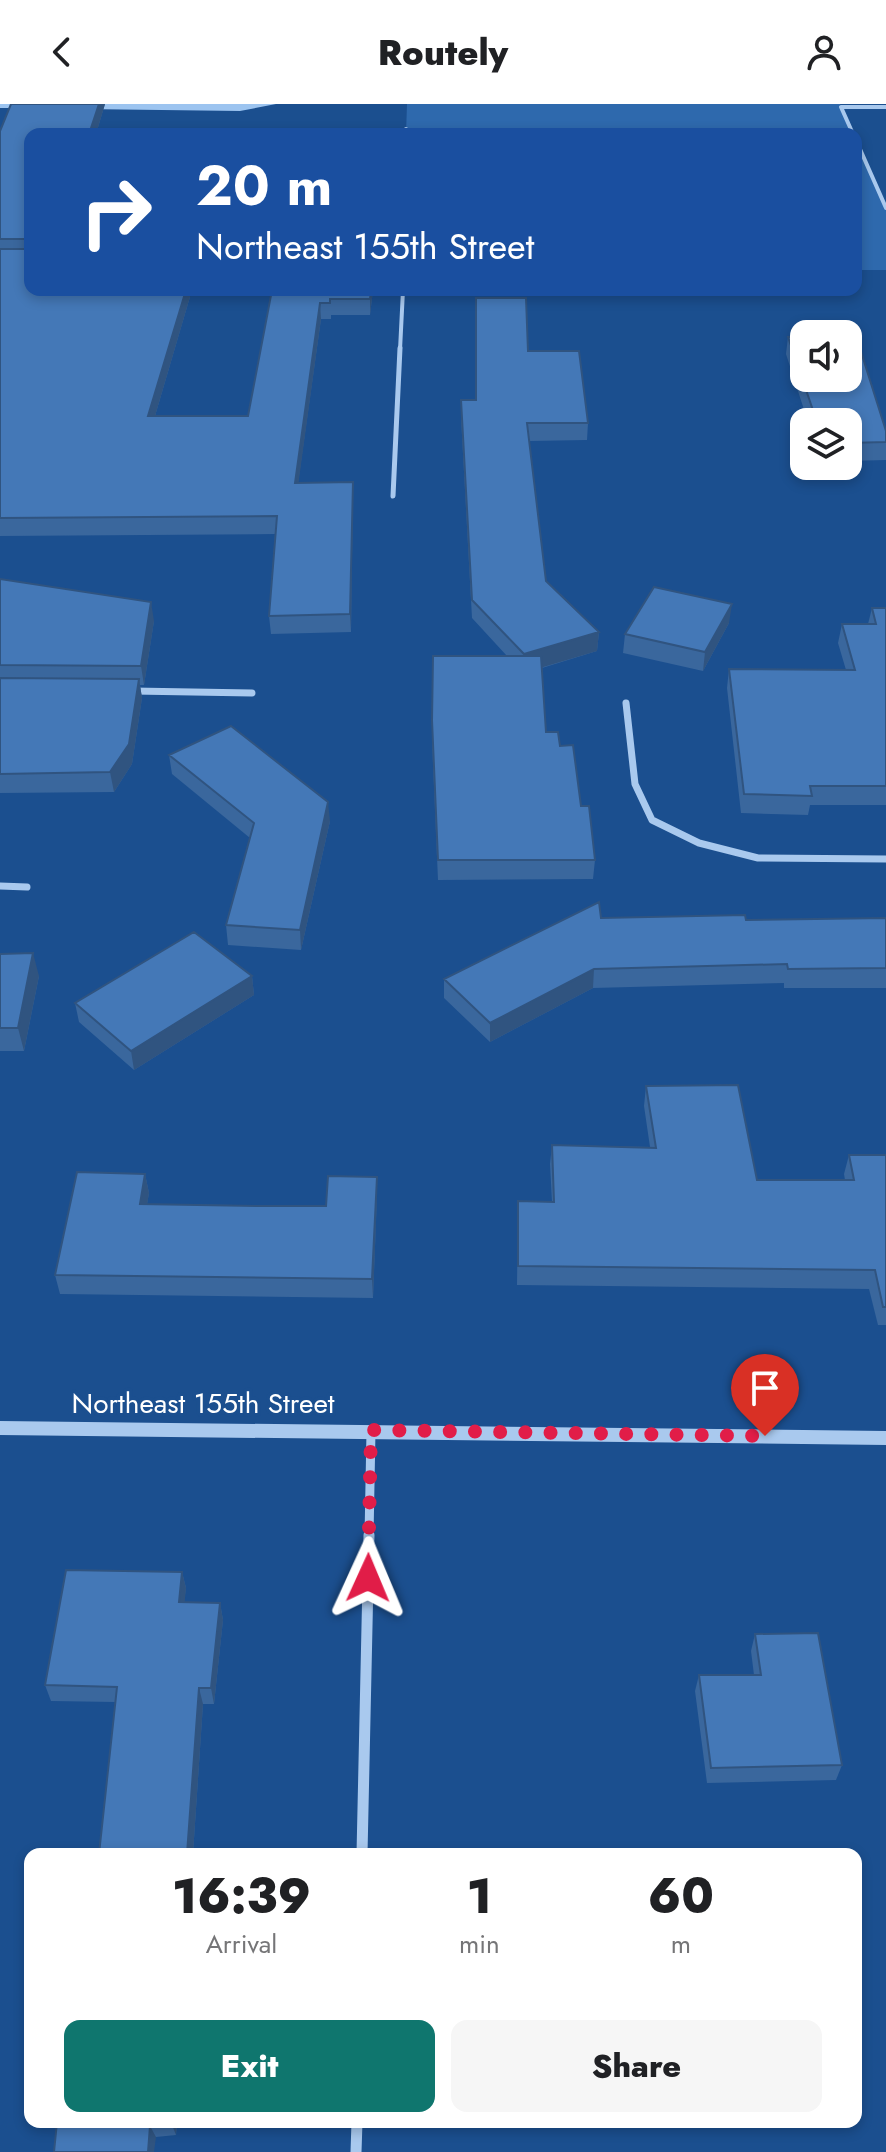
<!DOCTYPE html>
<html lang="en">
<head>
<meta charset="utf-8">
<style>
	:root { --surface:#fff; --page:#f6f6f6; --text:#202124; --muted:#757577; --accent:#0f766e }
	body { margin:0; font-family:Jost,sans-serif; background:var(--page); color:var(--text); height:100vh; display:flex; flex-direction:column; font-size:30px; white-space:nowrap }
	* { box-sizing:border-box; margin:0 }
	p { font-size:26px; color:var(--muted) }
	.icon { flex:none; width:44px; height:44px; fill:none; stroke:currentColor; stroke-width:2; stroke-linecap:round; stroke-linejoin:round }
	.map { position:relative; flex:1; overflow:hidden }
	.drawer { position:absolute; left:24px; top:1744px; width:838px; height:280px; display:flex; flex-direction:column; background:var(--surface); border-radius:16px; box-shadow:0 4px 12px #0003 }
	.drawer>* { flex:none }
	.banner { position:absolute; left:24px; top:24px; width:838px; height:168px; border-radius:16px; box-shadow:0 4px 12px #0003; background:#1a4fa0; color:#fff; overflow:hidden }
	.tools { position:absolute; left:790px; top:216px; display:grid; gap:16px }
	.tools a { display:grid; place-items:center; width:72px; height:72px; border-radius:16px; background:var(--surface); box-shadow:0 4px 12px #0003; font-size:40px }
	.pin { position:absolute; display:grid; place-items:center; width:68px; height:68px; color:#fff; margin:-82px -34px; border-radius:50% 50% 50% 0; rotate:-45deg; box-shadow:0 0 8px #0007 }
	.pin .icon { rotate:45deg }
	.me { position:absolute; width:88px; margin:-44px; rotate:1deg; stroke-linejoin:round; filter:drop-shadow(0 0 6px #0008) }
	.turn { display:flex; align-items:center; gap:28px; height:168px; padding:0 40px; font-size:36px }
	.turn .icon { width:104px; height:104px; stroke-width:2.5 }
	.turn b { display:block; font-size:56px; line-height:68px }
	.eta { display:flex; justify-content:space-evenly; align-items:center; height:136px; text-align:center }
	.eta b { font-size:48px; font-weight:800; line-height:56px }
	.primary-button { display:flex; gap:16px; margin-top:auto; padding:16px 40px }
	.primary-button a { flex:1; height:92px; border-radius:16px; background:var(--accent); color:#fff; font-size:32px; font-weight:800; line-height:92px; text-align:center }
	.primary-button a+a { background:var(--page); color:var(--text) }
	header { display:flex; justify-content:space-between; align-items:center; height:104px; padding:0 40px; background:var(--surface); font-size:36px; font-weight:800 }
	.map>svg:first-child { display:block }
	.green { fill:#2e69ad }
	.lines { fill:none; stroke-linecap:round; stroke-linejoin:round }
	.stream { fill:#9cc4f0; fill-rule:evenodd }
	.minor-far4 { stroke:#a9c9ee; stroke-width:4 }
	.minor-far3 { stroke:#a9c9ee; stroke-width:5 }
	.minor-far2 { stroke:#a9c9ee; stroke-width:7 }
	.minor-far1 { stroke:#a9c9ee; stroke-width:9 }
	.minor { stroke:#a9c9ee; stroke-width:11 }
	.tertiary { fill:#a9c9ee; fill-rule:evenodd }
	.wall { fill:#3a679d }
	.shaded-wall { fill:#305480 }
	.building { fill:#4478b7; stroke:#305480; stroke-width:2 }
	.route { stroke:#e11d48; stroke-width:14; stroke-dasharray:0 25.2 }
	.labels { text-anchor:middle; stroke-width:7; stroke-linejoin:round; paint-order:stroke }
	.street-label { font-size:28px; fill:#fff; stroke:#1b4f8f }
</style>
</head>
<body>
<header><svg class="icon" aria-label="back" viewBox="0 0 24 24"><path d="M15 5l-7 7 7 7"/></svg>Routely<svg class="icon" aria-label="person" viewBox="0 0 24 24"><circle cx="12" cy="8" r="4"/><path d="M4 21q1-7 8-7t8 7"/></svg></header>
<div class="map">
<svg width="886" height="2048" viewBox="0 0 886 2048">
	<rect width="100%" height="100%" fill="#1b4f8f"/>
	<path class="green" d="M 407,0 L 840,0 L 853,30 L 406,30 Z
		M 856,36 L 886,104 L 886,166 L 856,166 Z"/>
	<g class="lines">
		<path class="stream" d="M 0,0 L 37,0 L 37,1 L 33,4 L 0,4 Z
			M 80,0 L 276,0 L 240,7 L 83,5 Z"/>
		<path class="minor-far4" d="M 406,25 L 406,30
			M 853,30 L 841,3 L 886,3
			M 856,36 L 886,104
			M 400,246 L 403,186"/>
		<path class="minor-far3" d="M 393,392 L 400,244"/>
		<path class="minor-far2" d="M 133,587 L 252,589
			M 626,599 L 635,680 L 652,716 L 699,739 L 758,754 L 886,755
			M 0,782 L 27,783"/>
		<path class="minor-far1" d="M 369,1433 L 371,1327"/>
		<path class="minor" d="M 362,1750 L 369,1431
			M 356,2048 L 357,2018"/>
		<path class="tertiary" d="M 0,1317 L 886,1327 L 886,1341 L 0,1331 Z"/>
	</g>
	<path class="wall" d="M 11,0 L 105,0 L 96,30 L 30,30 L 30,186 L 192,186 L 155,312 L 248,312 L 272,186 L 373,186 L 370,211 L 331,211 L 331,215 L 321,215 L 298,379 L 353,378 L 351,528 L 271,530 L 269,512 L 275,430 L 0,432 L 0,27 Z
		M 788,233 L 886,327 L 886,356 L 848,357 L 848,318 L 808,318 L 786,250 Z
		M 528,247 L 588,319 L 587,336 L 529,337 L 546,477 L 599,528 L 597,547 L 542,564 L 546,628 L 560,642 L 581,702 L 595,756 L 593,775 L 438,776 L 432,636 L 433,552 L 507,552 L 472,514 L 461,313 L 461,296 L 475,296 Z
		M 0,475 L 154,517 L 144,581 L 140,581 L 142,594 L 132,660 L 114,688 L 0,689 Z
		M 872,504 L 886,504 L 886,701 L 810,701 L 808,711 L 741,709 L 727,584 L 729,565 L 846,566 L 838,539 L 842,520 L 868,520 Z
		M 729,519 L 703,567 L 623,549 L 625,530 Z
		M 169,651 L 330,717 L 301,846 L 228,841 L 226,821 L 250,734 L 172,670 Z
		M 601,814 L 746,816 L 886,814 L 886,884 L 784,884 L 784,879 L 593,884 L 490,938 L 444,894 L 444,875 Z
		M 0,850 L 39,872 L 24,947 L 0,947 Z
		M 252,872 L 254,891 L 134,966 L 79,918 L 75,899 Z
		M 646,982 L 757,1076 L 845,1076 L 844,1070 L 849,1051 L 886,1051 L 886,1221 L 878,1221 L 869,1185 L 517,1181 L 518,1097 L 552,1098 L 550,1060 L 552,1041 L 650,1043 L 644,1002 Z
		M 145,1070 L 149,1089 L 147,1100 L 326,1102 L 377,1073 L 377,1092 L 373,1194 L 60,1190 L 55,1171 Z
		M 182,1468 L 186,1484 L 184,1498 L 220,1499 L 223,1516 L 214,1600 L 203,1600 L 193,1750 L 99,1750 L 115,1598 L 51,1597 L 45,1581 Z
		M 755,1530 L 842,1661 L 836,1676 L 707,1679 L 695,1587 L 699,1571 L 754,1571 L 751,1547 Z
		M 57,2018 L 177,2018 L 176,2031 L 156,2033 Z"/>
	<path class="shaded-wall" d="M 99,0 L 105,0 L 96,30 L 89,30 Z
		M 186,186 L 192,186 L 150,329 L 148,312 Z
		M 371,186 L 373,186 L 370,211 L 370,195 Z
		M 320,199 L 321,215 L 296,397 L 295,379 Z
		M 353,378 L 353,396 L 351,528 L 350,510 Z
		M 151,498 L 154,517 L 144,581 L 141,562 Z
		M 732,500 L 729,519 L 703,567 L 705,548 Z
		M 599,528 L 597,547 L 523,569 L 524,550 Z
		M 139,575 L 142,594 L 132,660 L 114,688 L 110,668 Z
		M 328,698 L 330,717 L 301,846 L 300,826 Z
		M 33,849 L 39,872 L 24,947 L 18,924 Z
		M 594,865 L 593,884 L 490,938 L 490,919 Z
		M 252,872 L 254,891 L 134,966 L 131,947 Z
		M 145,1070 L 149,1089 L 144,1119 L 140,1100 Z
		M 377,1073 L 377,1092 L 373,1194 L 372,1175 Z
		M 182,1468 L 186,1484 L 183,1515 L 179,1498 Z
		M 220,1499 L 223,1516 L 214,1600 L 211,1584 Z
		M 199,1584 L 203,1600 L 193,1750 L 187,1750 Z
		M 172,2018 L 177,2018 L 176,2031 L 172,2021 Z
		M 150,2022 L 156,2033 L 154,2048 L 148,2048 Z"/>
	<path class="building" d="M 11,0 L 99,0 L 89,30 L 30,30 L 30,137 L 28,135 L 0,135 L 0,27 Z
		M 30,142 L 30,186 L 186,186 L 148,312 L 248,312 L 272,186 L 371,186 L 370,195 L 330,195 L 330,199 L 320,199 L 295,379 L 353,378 L 350,510 L 269,512 L 277,412 L 0,414 L 0,145 L 28,145 Z
		M 476,194 L 526,194 L 528,247 L 579,247 L 588,319 L 527,319 L 546,477 L 599,528 L 524,550 L 472,496 L 461,296 L 476,296 Z
		M 804,232 L 804,274 L 848,274 L 848,232 L 856,232 L 886,327 L 886,338 L 848,339 L 848,318 L 817,318 L 788,233 Z
		M 0,475 L 151,498 L 141,562 L 0,561 Z
		M 654,483 L 732,500 L 705,548 L 625,530 Z
		M 872,504 L 886,504 L 886,682 L 810,682 L 812,692 L 744,690 L 729,565 L 855,566 L 842,520 L 876,520 Z
		M 433,552 L 541,552 L 546,628 L 558,628 L 560,642 L 573,641 L 581,702 L 589,702 L 595,756 L 438,756 L 432,616 Z
		M 0,574 L 139,575 L 129,640 L 110,668 L 0,670 Z
		M 231,622 L 328,698 L 300,826 L 226,821 L 254,719 L 169,651 Z
		M 599,798 L 601,814 L 745,811 L 746,816 L 886,814 L 886,864 L 788,865 L 787,860 L 594,865 L 490,919 L 444,875 Z
		M 194,828 L 252,872 L 131,947 L 75,899 Z
		M 33,849 L 18,924 L 0,924 L 0,850 Z
		M 738,981 L 757,1076 L 854,1076 L 849,1051 L 886,1051 L 886,1203 L 883,1203 L 875,1166 L 518,1162 L 518,1097 L 554,1098 L 552,1041 L 656,1044 L 646,982 Z
		M 77,1068 L 145,1070 L 140,1100 L 257,1102 L 326,1102 L 328,1072 L 377,1073 L 372,1175 L 55,1171 Z
		M 66,1466 L 182,1468 L 179,1498 L 220,1499 L 211,1584 L 199,1584 L 187,1750 L 99,1750 L 117,1583 L 45,1581 Z
		M 818,1529 L 842,1661 L 711,1664 L 699,1571 L 761,1571 L 755,1530 Z
		M 57,2018 L 172,2018 L 172,2021 L 150,2022 L 148,2048 L 54,2048 Z"/>
	<g class="lines">
		<path class="route" d="M 368,1474 L 371,1326 L 765,1332"/>
	</g>
	<g class="labels">
		<g class="street-label">
			<text x="203" y="1309">Northeast 155th Street</text>
		</g>
	</g>
</svg>
<div class="tools">
<a><svg class="icon" aria-label="sound" viewBox="0 0 24 24"><path d="M4 9h4l5-4v14l-5-4H4zM17 9q2 3 0 6"/></svg></a>
<a><svg class="icon" aria-label="layers" viewBox="0 0 24 24"><path d="M12 4l9 5-9 5-9-5zM3 14l9 5 9-5"/></svg></a>
</div>
<div class="pin" style="left:765px;top:1332px;background:#d93025"><svg class="icon" aria-label="arrive" viewBox="0 0 24 24"><path d="M6 21V4h12l-3 4 3 4H6"/></svg></div>
<svg class="me" style="left:368px;top:1474px" viewBox="-20 -20 40 40"><path d="M0-17L14 15 0 8-14 15z" fill="#e11d48" stroke="#fff" stroke-width="4"/></svg>
<div class="banner">
<div class="turn"><svg class="icon" aria-label="right" viewBox="0 0 24 24"><path d="M7 20v-9h11M14 6l5 5-5 5"/></svg><div><b>20 m</b>Northeast 155th Street</div></div>
</div>
<section class="drawer">
<div class="eta">
<div><b>16:39</b><p>Arrival</p></div>
<div><b>1</b><p>min</p></div>
<div><b>60</b><p>m</p></div>
</div>
<div class="primary-button"><a>Exit</a><a>Share</a></div>
</section>
</div>
</body>
</html>
